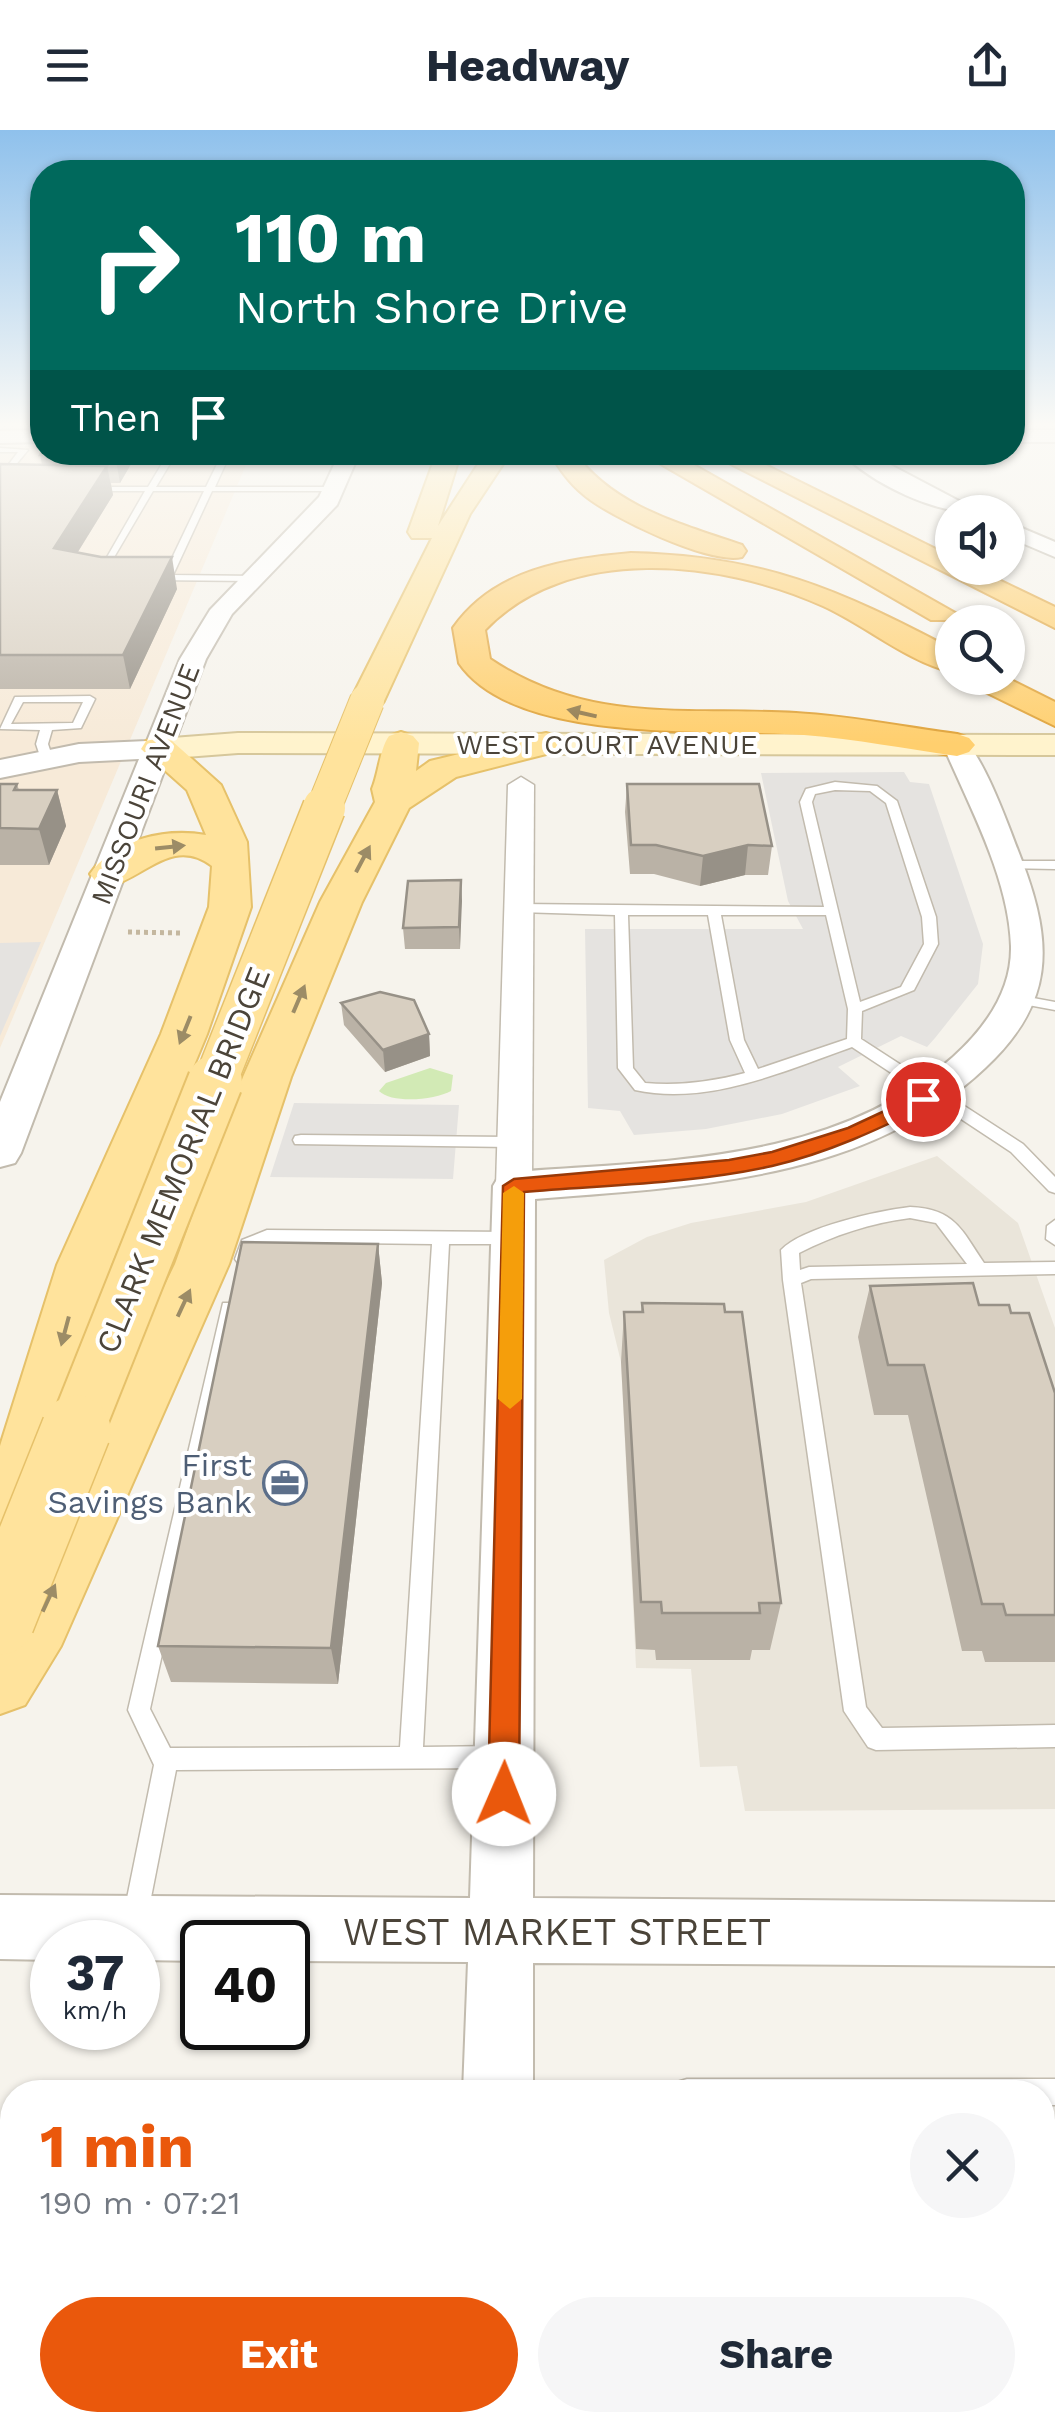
<!DOCTYPE html>
<html lang="en">
<head>
<meta charset="utf-8">
<style>
	:root { --surface:#fff; --page:#f6f6f7; --text:#1f2937; --muted:#747a83; --accent:#ea580c }
	body { margin:0; font-family:"Work Sans",sans-serif; background:var(--page); color:var(--text); height:100vh; display:flex; flex-direction:column; font-size:38px; white-space:nowrap }
	* { box-sizing:border-box; margin:0 }
	p { font-size:32px; color:var(--muted) }
	.icon { flex:none; width:55px; height:55px; fill:none; stroke:currentColor; stroke-width:2; stroke-linecap:round; stroke-linejoin:round }
	.map { position:relative; flex:1; overflow:hidden }
	.drawer { position:absolute; left:0px; top:1950px; width:1055px; height:352px; display:flex; flex-direction:column; background:var(--surface); border-radius:40px 40px 0 0; box-shadow:0 2px 8px #0004 }
	.drawer>* { flex:none }
	.guide { position:absolute; left:30px; top:30px; width:995px; height:305px; border-radius:40px; box-shadow:0 2px 8px #0004; background:#00695c; color:#fff; overflow:hidden }
	.buttons { position:absolute; left:935px; top:365px; display:grid; gap:20px }
	.buttons a { display:grid; place-items:center; width:90px; height:90px; border-radius:50%; background:var(--surface); box-shadow:0 2px 8px #0004; font-size:50px }
	.speed { position:absolute; left:30px; top:1790px; display:flex; gap:20px; font-size:50px; font-weight:700; text-align:center }
	.speed>* { display:grid; place-content:center; width:130px; height:130px; border-radius:50%; background:var(--surface); box-shadow:0 2px 8px #0004; line-height:1 }
	.speed small { font-size:25px; font-weight:400 }
	.speed .limit { border:5px solid #111; border-radius:15px; background:#fff; color:#111 }
	.pin { position:absolute; display:grid; place-items:center; width:85px; height:85px; color:#fff; margin:-42px; border:5px solid #fff; border-radius:50%; box-shadow:0 2px 10px #0007 }
	.me { position:absolute; width:110px; margin:-55px; rotate:1deg; stroke-linejoin:round; filter:drop-shadow(0 0 8px #0008) }
	.turn { display:flex; align-items:center; gap:35px; height:210px; padding:0 40px; font-size:45px }
	.turn .icon { width:130px; height:130px; stroke-width:2.5 }
	.turn b { display:block; font-size:70px; line-height:85px }
	.then { display:flex; align-items:center; height:95px; padding:0 40px; background:#0003; gap:20px; font-size:38px }
	.round { display:grid; place-items:center; flex:none; width:105px; height:105px; border-radius:52px; background:var(--page) }
	.summary { display:flex; align-items:center; justify-content:space-between; height:170px; padding:0 40px }
	h1 { font-size:60px; font-weight:700; line-height:75px; color:var(--accent) }
	.primary-button { display:flex; gap:20px; margin-top:auto; padding:20px 40px }
	.primary-button a { flex:1; height:115px; border-radius:60px; background:var(--accent); color:#fff; font-size:40px; font-weight:700; line-height:115px; text-align:center }
	.primary-button a+a { background:var(--page); color:var(--text) }
	header { display:flex; justify-content:space-between; align-items:center; height:130px; padding:0 40px; background:var(--surface); font-size:45px; font-weight:700 }
	.map>svg:first-child { display:block }
	.residential { fill:#eae5da }
	.commercial { fill:#f7ead8 }
	.green { fill:#d2eab5 }
	.parking { fill:#e5e3e0 }
	.lines { fill:none; stroke-linecap:round; stroke-linejoin:round }
	.service-casing { stroke:#c2bbae; stroke-width:3 }
	.minor-casing { stroke:#c2bbae; stroke-width:3 }
	.tertiary-casing { stroke:#c2bbae; stroke-width:4 }
	.secondary-casing { stroke:#d6c79b; stroke-width:4 }
	.primary-casing { stroke:#e6c16a; stroke-width:4 }
	.motorway-casing { stroke:#e0a43c; stroke-width:4 }
	.path { stroke:#c4b79f; stroke-width:5; stroke-dasharray:4 4; stroke-linecap:butt }
	.service { fill:#fff; fill-rule:evenodd }
	.minor { fill:#fff; fill-rule:evenodd }
	.tertiary { fill:#fff; fill-rule:evenodd }
	.secondary { fill:#fff3cd; fill-rule:evenodd }
	.primary { fill:#ffe39c; fill-rule:evenodd }
	.motorway { fill:#ffcf6e; fill-rule:evenodd }
	.primary-bridge-far3-casing { stroke:#e6c16a; stroke-width:36; stroke-linecap:butt }
	.primary-bridge-far2-casing { stroke:#e6c16a; stroke-width:45; stroke-linecap:butt }
	.primary-bridge-far1-casing { stroke:#e6c16a; stroke-width:58; stroke-linecap:butt }
	.primary-bridge-casing { stroke:#e6c16a; stroke-width:72; stroke-linecap:butt }
	.primary-bridge-far3 { stroke:#ffe39c; stroke-width:34 }
	.primary-bridge-far2 { stroke:#ffe39c; stroke-width:42 }
	.primary-bridge-far1 { stroke:#ffe39c; stroke-width:54 }
	.primary-bridge { stroke:#ffe39c; stroke-width:69 }
	.wall { fill:#bab2a6 }
	.shaded-wall { fill:#979187 }
	.building { fill:#d8cfc1; stroke:#979187; stroke-width:2.5 }
	.oneway { fill:#937c4e }
	.oneway2 { fill:#9c8c66 }
	.route { fill:#ea580c; stroke:#983908; stroke-width:2.5 }
	.slow { fill:#f59e0b }
	.labels { text-anchor:middle; stroke-width:8; stroke-linejoin:round; paint-order:stroke }
	.far-street-label { font-size:28px; fill:#4b4439; stroke:#fff }
	.street-label { font-size:32px; fill:#4b4439; stroke:#fff }
	.service-label { font-size:32px; fill:#4e5e75; stroke:#fff; text-anchor:end }
	.near-street-label { font-size:38px; fill:#4b4439; stroke:#fff }
</style>
</head>
<body>
<header><svg class="icon" aria-label="menu" viewBox="0 0 24 24"><path d="M4 6h16M4 12h16M4 18h16"/></svg>Headway<svg class="icon" aria-label="share" viewBox="0 0 24 24"><path d="M12 15V3M7 8l5-5 5 5M5 13v7h14v-7"/></svg></header>
<div class="map">
<svg width="1055" height="2301" viewBox="0 0 1055 2301">
	<rect width="100%" height="100%" fill="#f6f3ec"/>
	<path class="residential" d="M 937,1026 L 1018,1093 L 1055,1198 L 1055,1679 L 745,1681 L 737,1636 L 700,1637 L 691,1539 L 636,1538 L 621,1232 L 609,1183 L 604,1130 L 647,1107 L 691,1093 L 806,1072 Z"/>
	<path class="commercial" d="M 42,316 L 42,322 L 251,323 L 0,918 L 0,317 Z"/>
	<path class="green" d="M 430,938 L 453,945 L 451,961 C 435,970 392,974 379,961 L 386,953 Z"/>
	<path class="parking" d="M 904,642 L 910,652 L 929,654 L 983,814 L 978,854 L 935,908 L 927,917 L 901,906 L 838,937 L 860,956 L 782,984 L 706,999 L 634,1005 L 620,981 L 588,978 L 585,799 L 803,799 L 788,771 L 761,643 Z
		M 41,812 L 0,906 L 0,813 Z
		M 294,973 L 459,975 L 453,1049 L 270,1047 Z"/>
	<g class="lines">
		<g class="service-casing">
			<path id="service" d="M 1012,292 L 1018,292 L 1014,294 Z
				M 1045,292 L 1055,292 L 1055,295 L 1046,294 Z
				M 0,318 L 28,320 L 0,354 L 0,346 L 18,322 L 0,322 Z
				M 169,322 L 177,322 L 156,357 L 206,357 L 223,322 L 231,322 L 215,357 L 335,357 L 339,359 L 335,361 L 212,361 L 173,445 L 256,446 L 256,450 L 253,451 L 150,450 L 150,446 L 164,445 L 204,361 L 153,361 L 103,446 L 95,448 L 145,361 L 91,361 L 87,359 L 91,357 L 148,357 Z
				M 15,567 L 90,566 L 95,569 L 81,598 L 52,600 L 48,614 L 53,629 L 47,632 L 41,629 L 36,614 L 40,600 L 0,599 ZM 23,572 L 83,572 L 73,593 L 11,594 Z
				M 835,652 L 877,656 L 897,671 L 936,787 L 938,814 L 914,860 L 862,881 L 861,909 L 1023,1014 L 1055,1047 L 1055,1063 L 1049,1061 L 1011,1022 L 852,917 C 784,941 708,976 635,960 L 618,938 L 615,785 L 519,782 L 512,778 L 519,774 L 824,777 L 800,672 L 806,659 ZM 835,660 L 870,661 L 886,673 L 922,787 L 924,814 L 901,857 L 860,872 L 812,672 L 815,664 ZM 628,785 L 708,785 L 730,910 L 745,943 C 711,952 679,956 645,953 L 633,938 ZM 721,785 L 826,785 L 848,879 L 847,909 L 758,939 L 744,910 Z
				M 1004,731 L 1055,731 L 1055,739 L 1000,738 L 998,735 Z
				M 1017,865 L 1055,872 L 1055,880 L 1012,872 L 1012,866 Z
				M 301,1005 L 515,1007 L 523,1012 L 515,1017 L 295,1014 L 293,1010 L 295,1006 Z
				M 910,1077 C 955,1079 961,1099 984,1133 L 1055,1132 L 1055,1144 L 811,1149 L 801,1153 L 866,1577 L 882,1598 L 1055,1595 L 1055,1617 L 876,1620 L 868,1617 L 844,1581 L 783,1150 L 781,1120 C 803,1097 877,1081 910,1077 ZM 910,1088 L 936,1093 L 967,1134 L 809,1137 L 800,1140 L 799,1123 C 834,1105 871,1093 910,1088 Z
				M 1055,1090 L 1055,1115 L 1046,1109 L 1047,1096 Z
				M 267,1100 L 513,1102 L 522,1108 L 513,1114 L 449,1114 L 423,1617 L 499,1616 L 507,1619 L 511,1627 L 507,1635 L 499,1638 L 176,1640 L 147,1788 L 144,1797 L 135,1800 L 126,1797 L 123,1788 L 154,1635 L 128,1580 L 223,1173 L 235,1173 L 238,1178 L 150,1579 L 170,1618 L 400,1617 L 432,1114 L 269,1112 L 256,1118 L 250,1133 L 238,1133 L 235,1129 L 242,1110 Z
				M 687,1949 L 1055,1949 L 1055,1975 L 1042,1975 L 1042,1962 L 674,1962 L 677,1952 Z
				M 1042,2221 L 1055,2228 L 1055,2264 L 1042,2258 Z"/>
		</g>
		<g class="minor-casing">
			<path id="minor" d="M 521,647 L 534,655 L 532,1056 L 526,1064 L 502,1064 L 496,1056 L 508,655 Z"/>
		</g>
		<g class="tertiary-casing">
			<path id="tertiary" d="M 42,300 L 42,312 L 0,313 L 0,301 Z
				M 1012,300 L 1055,300 L 1055,312 L 1012,312 Z
				M 340,322 L 360,322 L 337,375 L 232,484 L 206,529 L 21,1023 L 15,1033 L 0,1037 L 0,972 L 139,629 L 79,632 L 0,648 L 0,630 L 79,614 L 147,611 L 180,529 L 210,480 L 319,367 Z
				M 841,322 L 866,322 L 980,382 C 937,385 872,354 841,322 Z
				M 1008,392 L 1055,412 L 1055,427 L 1008,407 Z
				M 957,606 C 980,612 1012,706 1022,731 C 1054,815 1054,874 985,938 C 864,1052 693,1056 535,1069 L 533,1768 L 1055,1772 L 1055,1836 L 533,1833 L 533,1962 L 463,1962 L 468,1832 L 288,1831 L 288,1812 L 202,1812 L 202,1831 L 138,1830 L 138,1812 L 52,1812 L 52,1830 L 0,1829 L 0,1765 L 470,1768 L 493,1056 L 499,1046 L 514,1042 C 665,1030 833,1034 953,927 C 985,898 1012,861 1011,816 C 1009,748 969,676 943,615 Z
				M 452,2290 L 532,2290 L 532,2301 L 452,2301 Z"/>
		</g>
		<g class="secondary-casing">
			<path id="secondary" d="M 238,603 L 1055,605 L 1055,625 L 238,623 L 159,629 L 147,626 L 142,619 L 147,612 L 159,609 Z"/>
		</g>
		<g class="primary-casing">
			<path id="primary" d="M 437,322 L 461,322 L 438,396 L 486,322 L 511,322 L 470,384 L 384,571 L 379,578 L 355,578 L 350,571 L 432,408 L 412,408 L 408,402 Z
				M 401,602 L 413,606 L 419,613 L 416,641 L 430,631 L 546,603 L 558,607 L 564,614 L 558,621 L 456,647 L 409,678 L 362,772 L 291,947 L 229,1134 L 61,1516 L 25,1575 L 0,1584 L 0,1498 L 175,1134 L 243,947 L 320,772 L 375,672 L 372,659 C 379,642 380,618 389,606 Z
				M 159,608 L 172,611 L 221,655 L 247,712 L 251,777 L 207,904 L 111,1135 L 78,1267 L 32,1402 L 23,1421 L 0,1429 L 0,1316 L 57,1135 L 161,904 L 209,777 L 212,736 C 173,706 145,747 110,756 L 96,752 L 90,744 C 114,709 166,698 206,705 L 187,660 L 141,619 L 146,611 Z"/>
		</g>
		<g class="motorway-casing">
			<path id="motorway" d="M 549,322 L 574,322 C 613,377 681,394 742,415 L 746,421 L 742,427 C 710,435 610,387 584,365 C 569,353 559,338 549,322 Z
				M 640,322 L 671,322 L 957,484 L 953,490 L 931,490 Z
				M 707,322 L 739,322 L 952,427 L 952,438 L 974,438 L 1055,477 L 1055,498 Z
				M 631,423 C 763,426 838,459 952,519 L 952,542 C 908,532 865,495 823,476 C 721,430 568,413 485,500 L 490,529 C 589,595 684,577 796,583 C 850,586 903,597 957,604 L 969,608 L 975,615 L 969,622 L 957,626 C 906,619 856,609 804,605 C 716,598 516,616 459,533 L 453,498 C 494,439 565,429 631,423 Z
				M 967,548 L 1007,548 L 1055,572 L 1055,596 L 971,555 Z"/>
		</g>
		<path class="path" d="M 128,802 L 180,803"/>
		<use href="#service" class="service"/>
		<use href="#minor" class="minor"/>
		<use href="#tertiary" class="tertiary"/>
		<use href="#secondary" class="secondary"/>
		<use href="#primary" class="primary"/>
		<use href="#motorway" class="motorway"/>
		<g class="primary-bridge-far3-casing">
			<path id="primary-bridge-far3" d="M 323,680 L 367,571"/>
		</g>
		<g class="primary-bridge-far2-casing">
			<path id="primary-bridge-far2" d="M 214,955 L 324,678"/>
		</g>
		<g class="primary-bridge-far1-casing">
			<path id="primary-bridge-far1" d="M 75,1303 L 215,952"/>
		</g>
		<g class="primary-bridge-casing">
			<path id="primary-bridge" d="M 0,1490 L 76,1300"/>
		</g>
		<use href="#primary-bridge-far3" class="primary-bridge-far3"/>
		<use href="#primary-bridge-far2" class="primary-bridge-far2"/>
		<use href="#primary-bridge-far1" class="primary-bridge-far1"/>
		<use href="#primary-bridge" class="primary-bridge"/>
	</g>
	<path class="wall" d="M 42,322 L 138,322 L 120,353 L 111,353 L 113,365 L 78,422 L 177,459 L 130,559 L 0,559 L 0,334 L 42,335 L 40,325 Z
		M 0,654 L 17,654 L 19,660 L 57,660 L 66,696 L 49,735 L 0,735 Z
		M 627,654 L 772,716 L 768,745 L 745,745 L 700,756 L 654,744 L 630,744 L 625,682 Z
		M 461,750 L 460,819 L 405,819 L 403,798 Z
		M 341,873 L 429,904 L 430,926 L 385,942 L 344,895 Z
		M 378,1114 L 382,1153 L 338,1554 L 171,1552 L 158,1516 Z
		M 870,1156 L 979,1175 L 1011,1183 L 1055,1263 L 1055,1532 L 985,1532 L 982,1521 L 962,1521 L 908,1285 L 874,1285 L 858,1207 Z
		M 642,1173 L 725,1182 L 781,1473 L 770,1520 L 752,1520 L 750,1530 L 656,1530 L 655,1520 L 636,1519 L 621,1232 L 624,1182 L 641,1182 Z"/>
	<path class="shaded-wall" d="M 116,322 L 138,322 L 120,353 L 115,325 Z
		M 107,336 L 113,365 L 61,449 L 54,418 Z
		M 172,427 L 177,459 L 130,559 L 123,525 Z
		M 57,660 L 66,696 L 49,735 L 39,699 Z
		M 748,715 L 745,745 L 700,756 L 703,726 Z
		M 461,750 L 462,771 L 460,819 L 459,797 Z
		M 429,904 L 430,926 L 385,942 L 383,920 Z
		M 378,1114 L 382,1153 L 338,1554 L 331,1518 Z"/>
	<path class="building" d="M 42,321 L 42,322 L 116,322 L 115,325 L 40,325 Z
		M 0,334 L 107,336 L 54,418 L 101,427 L 172,427 L 123,525 L 0,525 Z
		M 0,654 L 17,654 L 14,660 L 57,660 L 39,699 L 0,698 Z
		M 627,654 L 759,654 L 772,716 L 748,715 L 703,726 L 656,715 L 631,715 Z
		M 461,750 L 459,797 L 403,798 L 408,751 Z
		M 380,862 L 414,870 L 429,904 L 383,920 L 341,873 Z
		M 242,1112 L 378,1114 L 331,1518 L 158,1516 Z
		M 973,1153 L 979,1175 L 1009,1175 L 1011,1183 L 1029,1183 L 1055,1263 L 1055,1485 L 1006,1485 L 1003,1474 L 982,1474 L 924,1235 L 888,1235 L 870,1156 Z
		M 642,1173 L 724,1174 L 725,1182 L 742,1182 L 781,1473 L 759,1473 L 760,1483 L 662,1483 L 661,1472 L 641,1472 L 624,1182 L 643,1182 Z"/>
	<defs><path id="oneway-solid" d="M-6-.8H1V-3.2L6.5 0L1 3.2V.8H-6Z" transform="scale(2.5)"/></defs>
	<use class="oneway" href="#oneway-solid" transform="translate(582 583) rotate(-167)"/>
	<g class="oneway2">
		<use href="#oneway-solid" transform="translate(170 717) rotate(-6)"/>
		<use href="#oneway-solid" transform="translate(363 729) rotate(-62)"/>
		<use href="#oneway-solid" transform="translate(299 869) rotate(-67)"/>
		<use href="#oneway-solid" transform="translate(185 900) rotate(112)"/>
		<use href="#oneway-solid" transform="translate(184 1173) rotate(-65)"/>
		<use href="#oneway-solid" transform="translate(65 1201) rotate(105)"/>
		<use href="#oneway-solid" transform="translate(49 1468) rotate(-65)"/>
	</g>
	<linearGradient id="sky" x2="0" y2="1"><stop stop-color="#8fc1ec"/><stop offset="0.48" stop-color="#fbfaf6"/><stop offset="1" stop-color="#fbfaf6" stop-opacity="0"/></linearGradient>
	<rect width="1055" height="614" fill="url(#sky)"/>
	<path class="route" d="M 923,963 L 933,969 L 930,974 C 879,999 828,1023 772,1036 C 691,1054 606,1055 524,1062 L 519,1664 L 514,1675 L 504,1679 L 493,1675 L 488,1664 L 503,1056 L 514,1049 L 729,1030 L 772,1022 L 848,998 Z"/>
	<path class="slow" d="M 514,1056 L 524,1063 L 522,1269 L 510,1279 L 498,1269 L 503,1063 Z"/>
	<defs>
		<g id="office-ring" transform="scale(2.25)"><circle r="9.5" fill="#fff" stroke="#5c6f8a" stroke-width="1.5"/><path d="M-6-3h4V-5.5h4V-3h4V5H-6ZM-1-4.5V-3h2v-1.5ZM-6 0V1H6V0Z" fill="#5c6f8a"/></g>
	</defs>
	<g fill-rule="evenodd">
		<use href="#office-ring" x="285" y="1353"/>
	</g>
	<g class="labels">
		<g class="far-street-label">
			<text x="607" y="624">WEST COURT AVENUE</text>
			<text transform="translate(145 654) rotate(-69)" y="10">MISSOURI AVENUE</text>
		</g>
		<g class="street-label">
			<text transform="translate(183 1030) rotate(-68)" y="11">CLARK MEMORIAL BRIDGE</text>
		</g>
		<g class="service-label">
			<text x="252" y="1346">First<tspan x="252" dy="37">Savings Bank</tspan></text>
		</g>
		<g class="near-street-label">
			<text x="557" y="1815">WEST MARKET STREET</text>
		</g>
	</g>
</svg>
<div class="buttons">
<a><svg class="icon" aria-label="sound" viewBox="0 0 24 24"><path d="M4 9h4l5-4v14l-5-4H4zM17 9q2 3 0 6"/></svg></a>
<a><svg class="icon" aria-label="search" viewBox="0 0 24 24"><circle cx="10" cy="10" r="6"/><path d="M15 15l6 6"/></svg></a>
</div>
<div class="speed"><div>37<small>km/h</small></div><div class="limit">40</div></div>
<div class="pin" style="left:923px;top:969px;background:#d93025"><svg class="icon" aria-label="arrive" viewBox="0 0 24 24"><path d="M6 21V4h12l-3 4 3 4H6"/></svg></div>
<svg class="me" style="left:504px;top:1664px" viewBox="-20 -20 40 40"><circle r="19" fill="#fff"/><path d="M0-13L10 11 0 6-10 11z" fill="#ea580c"/></svg>
<div class="guide">
<div class="turn"><svg class="icon" aria-label="right" viewBox="0 0 24 24"><path d="M7 20v-9h11M14 6l5 5-5 5"/></svg><div><b>110 m</b>North Shore Drive</div></div>
<div class="then">Then<svg class="icon" aria-label="arrive" viewBox="0 0 24 24"><path d="M6 21V4h12l-3 4 3 4H6"/></svg></div>
</div>
<section class="drawer">
<div class="summary"><div><h1>1 min</h1><p>190 m · 07:21</p></div><a class="round"><svg class="icon" aria-label="close" viewBox="0 0 24 24"><path d="M6 6l12 12M18 6L6 18"/></svg></a></div>
<div class="primary-button"><a>Exit</a><a>Share</a></div>
</section>
</div>
</body>
</html>
